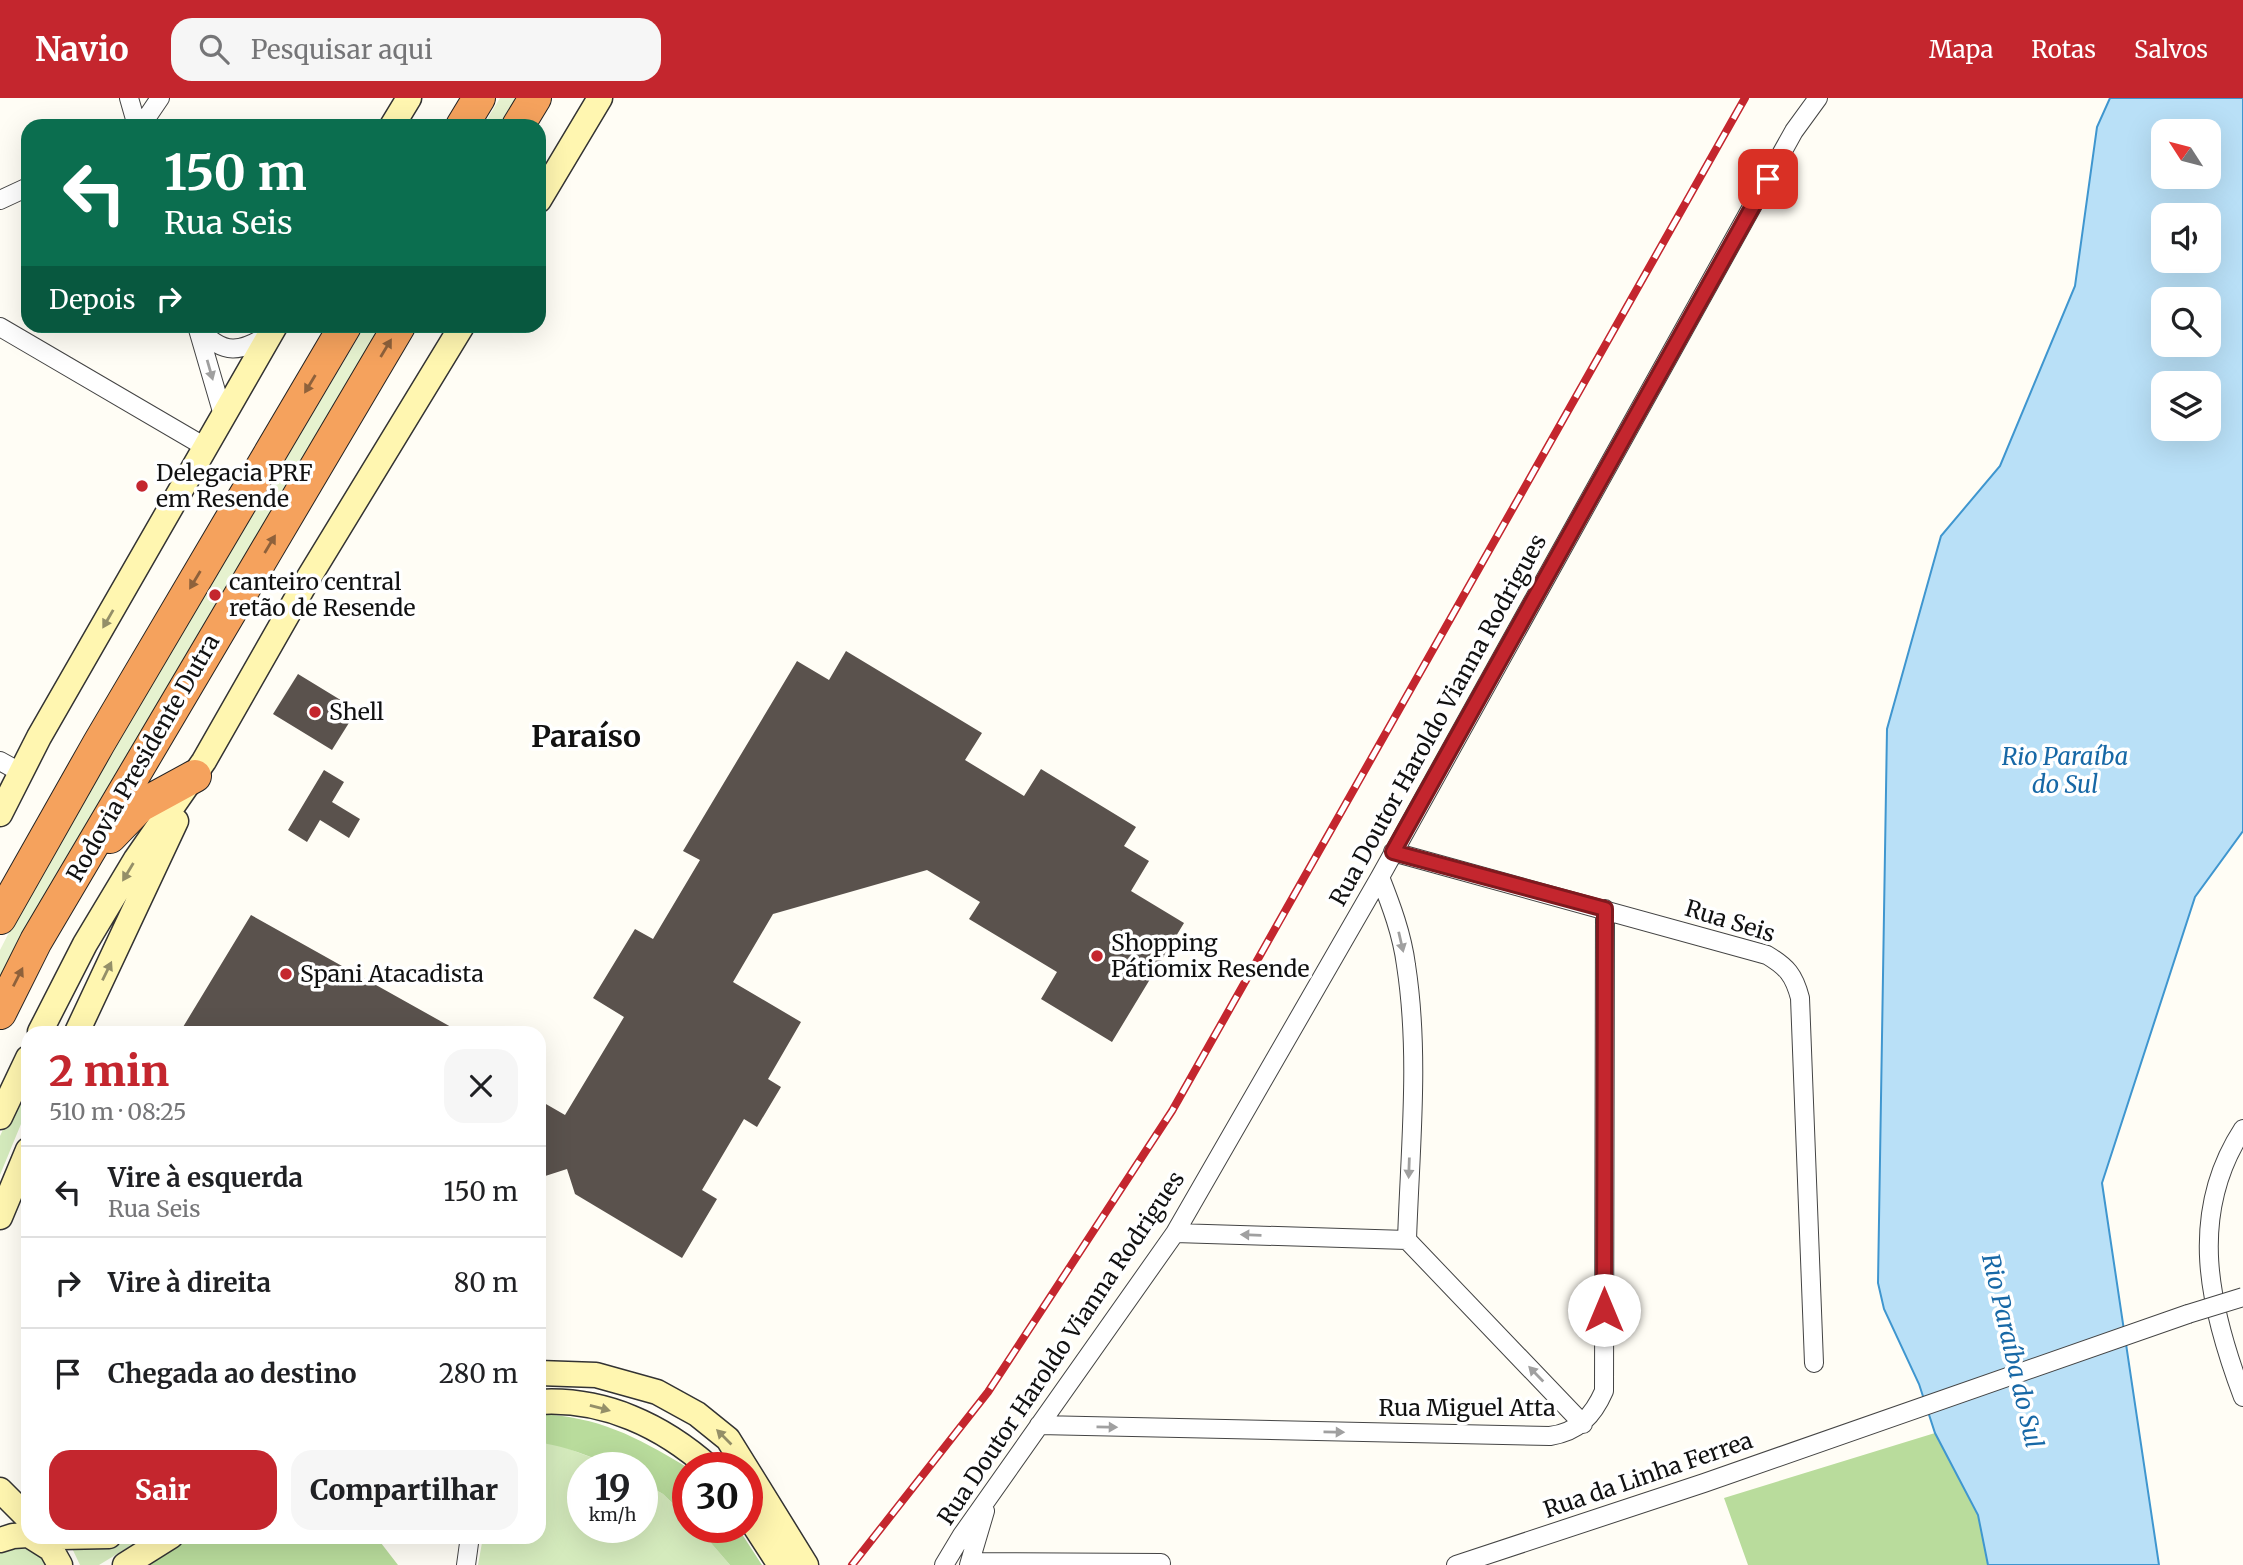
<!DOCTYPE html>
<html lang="pt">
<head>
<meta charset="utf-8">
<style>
	:root { --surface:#fff; --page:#f6f6f6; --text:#202124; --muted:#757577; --line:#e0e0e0; --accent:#c4262e }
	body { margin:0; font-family:Merriweather,serif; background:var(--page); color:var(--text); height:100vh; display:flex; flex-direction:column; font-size:26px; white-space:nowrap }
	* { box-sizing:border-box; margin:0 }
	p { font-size:23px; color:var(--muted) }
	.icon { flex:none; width:38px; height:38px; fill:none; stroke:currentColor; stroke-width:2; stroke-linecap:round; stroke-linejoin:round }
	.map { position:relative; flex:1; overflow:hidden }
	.details { position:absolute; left:21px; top:928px; width:525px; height:518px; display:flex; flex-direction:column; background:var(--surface); border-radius:21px; box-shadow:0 7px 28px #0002 }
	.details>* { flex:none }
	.hud { position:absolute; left:21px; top:21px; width:525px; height:214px; border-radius:21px; box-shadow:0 7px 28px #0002; background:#0b6e4f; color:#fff; overflow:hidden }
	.needle { width:46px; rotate:306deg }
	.buttons { position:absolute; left:2151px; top:21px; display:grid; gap:14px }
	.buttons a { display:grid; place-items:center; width:70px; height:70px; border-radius:14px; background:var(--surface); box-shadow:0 7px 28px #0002; font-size:35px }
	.speed { position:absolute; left:567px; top:1354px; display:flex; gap:14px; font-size:35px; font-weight:700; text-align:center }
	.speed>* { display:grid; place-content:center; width:91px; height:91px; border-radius:50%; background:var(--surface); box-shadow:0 7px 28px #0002; line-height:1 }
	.speed small { font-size:18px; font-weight:400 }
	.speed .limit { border:10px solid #d22; background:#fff; color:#111 }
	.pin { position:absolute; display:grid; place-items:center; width:60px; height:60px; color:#fff; margin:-30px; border-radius:14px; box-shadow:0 4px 10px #0006 }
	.me { position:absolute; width:77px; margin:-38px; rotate:0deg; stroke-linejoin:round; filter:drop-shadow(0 0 5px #0008) }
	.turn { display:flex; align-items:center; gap:24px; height:147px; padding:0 28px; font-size:32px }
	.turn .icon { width:91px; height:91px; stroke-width:2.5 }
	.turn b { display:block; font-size:49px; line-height:60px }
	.then { display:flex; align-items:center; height:66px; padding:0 28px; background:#0003; gap:14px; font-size:26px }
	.round { display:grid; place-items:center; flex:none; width:74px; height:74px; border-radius:21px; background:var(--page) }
	.headline { display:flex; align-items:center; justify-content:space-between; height:119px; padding:0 28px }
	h1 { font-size:42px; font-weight:800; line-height:52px; color:var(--accent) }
	.cta { display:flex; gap:14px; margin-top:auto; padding:14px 28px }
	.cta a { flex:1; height:80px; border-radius:21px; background:var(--accent); color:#fff; font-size:28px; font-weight:800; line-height:80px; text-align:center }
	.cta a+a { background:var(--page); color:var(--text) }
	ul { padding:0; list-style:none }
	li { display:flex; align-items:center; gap:21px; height:91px; padding:0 28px; border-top:2px solid var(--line) }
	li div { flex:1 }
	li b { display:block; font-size:26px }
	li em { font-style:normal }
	header { display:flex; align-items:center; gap:42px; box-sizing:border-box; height:98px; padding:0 35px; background:var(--accent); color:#fff }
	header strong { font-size:33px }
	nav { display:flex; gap:38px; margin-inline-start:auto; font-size:24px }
	.search { width:490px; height:63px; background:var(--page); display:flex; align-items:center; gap:18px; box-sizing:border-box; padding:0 24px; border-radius:21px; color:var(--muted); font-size:26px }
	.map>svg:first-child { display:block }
	.green { fill:#d5ebbd }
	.forest { fill:#b9dc9c }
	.pitch { fill:#e6f2cf }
	.water { fill:#b9e0f7; stroke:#3f96cf; stroke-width:2; fill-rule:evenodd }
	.building { fill:#5a524d }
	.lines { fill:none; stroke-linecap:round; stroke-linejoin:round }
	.minor-casing { stroke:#444; stroke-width:20 }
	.secondary-casing { stroke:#333; stroke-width:27 }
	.motorway-casing { stroke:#222; stroke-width:34 }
	.minor { stroke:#fff; stroke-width:18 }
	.secondary { stroke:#fff6b0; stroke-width:24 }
	.motorway { stroke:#f5a25d; stroke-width:32 }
	.rail-casing { stroke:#c4262e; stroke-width:8 }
	.rail { stroke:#fff; stroke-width:5; stroke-dasharray:16; stroke-linecap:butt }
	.minor-bridge-casing { stroke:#444; stroke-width:20; stroke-linecap:butt }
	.minor-bridge { stroke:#fff; stroke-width:18 }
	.oneway { fill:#8e613b }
	.oneway2 { fill:#a0a0a0 }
	.oneway3 { fill:#948f68 }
	.route-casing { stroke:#7f191e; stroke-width:18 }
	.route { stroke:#c4262e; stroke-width:12 }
	.poi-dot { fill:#c4262e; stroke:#fff; stroke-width:2.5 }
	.labels { text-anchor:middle; stroke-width:7; stroke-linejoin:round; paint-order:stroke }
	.poi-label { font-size:23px; fill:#111; stroke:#fff; text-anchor:start }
	.street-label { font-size:23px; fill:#111; stroke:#fff }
	.water-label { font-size:24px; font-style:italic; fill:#1768a6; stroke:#fff }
	.district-label { font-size:30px; font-weight:bold; fill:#111; stroke:#fff }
</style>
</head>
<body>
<header>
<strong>Navio</strong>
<div class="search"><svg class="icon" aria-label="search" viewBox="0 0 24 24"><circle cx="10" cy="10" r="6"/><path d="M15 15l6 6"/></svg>Pesquisar aqui</div>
<nav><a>Mapa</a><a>Rotas</a><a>Salvos</a></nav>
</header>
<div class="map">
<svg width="2243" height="1467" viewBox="0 0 2243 1467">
	<rect width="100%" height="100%" fill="#fffdf5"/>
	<path class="green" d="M 28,978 L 28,1009 L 0,1077 L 0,1038 Z
		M 539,1345 L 556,1346 L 619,1370 L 583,1370 L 583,1430 L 642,1430 L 642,1384 L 663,1396 L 688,1420 L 688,1430 L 698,1430 L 730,1467 L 478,1467 L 483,1439 L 539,1438 Z
		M 137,1439 L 145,1439 L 99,1467 L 80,1467 L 71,1448 L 103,1451 Z
		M 24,1446 L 40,1454 L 48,1467 L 0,1467 L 0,1453 Z"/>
	<path class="forest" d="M 539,1316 C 599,1319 635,1338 685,1368 L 688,1371 L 688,1420 L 663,1396 L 642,1384 L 642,1370 C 603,1370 577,1348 539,1345 Z
		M 1935,1335 L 1978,1417 L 1988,1467 L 1748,1467 L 1724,1400 Z
		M 698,1430 L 738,1430 L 762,1467 L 730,1467 Z
		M 193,1438 L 385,1439 L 381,1445 L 398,1467 L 142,1467 Z"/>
	<path class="pitch" d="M 500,0 L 519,0 L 503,28 L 483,28 Z
		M 365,228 L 384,228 L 0,887 L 0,852 L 36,782 Z"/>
	<path class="water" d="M 2110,0 L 2243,0 L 2243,733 L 2195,799 L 2102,1085 L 2159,1467 L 1988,1467 L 1978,1417 L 1935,1335 L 1919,1286 L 1884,1211 L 1878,1185 L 1887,631 L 1941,438 L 2000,368 L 2075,188 L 2097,29 ZM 2163,33 L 2208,33 L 2208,79 L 2163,79 ZM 2163,117 L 2208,117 L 2208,163 L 2163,163 ZM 2163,201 L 2208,201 L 2208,247 L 2163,247 ZM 2163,285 L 2208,285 L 2208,331 L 2163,331 Z"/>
	<path class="building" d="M 846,553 L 982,635 L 965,662 L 1024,698 L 1041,671 L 1136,729 L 1124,748 L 1149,763 L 1131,793 L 1184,825 L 1112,944 L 1041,901 L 1057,874 L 969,821 L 980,804 L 927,772 L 773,816 L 733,884 L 801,924 L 768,981 L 781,989 L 757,1029 L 744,1021 L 702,1092 L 717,1101 L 682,1160 L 575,1096 L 567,1071 L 539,1080 L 539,1002 L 565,1017 L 624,919 L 593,900 L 635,831 L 653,841 L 700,762 L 683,753 L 797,563 L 829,582 Z
		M 298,576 L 357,612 L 332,652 L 273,616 Z
		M 324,672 L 344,684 L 332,704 L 360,721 L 349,740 L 320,722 L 307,744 L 288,732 Z
		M 251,817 L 460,934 L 180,934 Z"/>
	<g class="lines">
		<g class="minor-casing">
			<path id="minor" d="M 129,0 L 137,28
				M 141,28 L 160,0
				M 0,102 L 28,89
				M 197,228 L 223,317
				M 0,229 L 207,350
				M 199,230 C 223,258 241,255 271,235
				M 0,663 L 20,674
				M 1393,754 L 1767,857 C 1787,869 1794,877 1800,900 L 1814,1265
				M 2243,1031 C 2187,1117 2209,1209 2243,1299
				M 1175,1135 L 1407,1142 C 1410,1051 1420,957 1406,867 C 1402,836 1391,807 1380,779
				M 1407,1142 L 1583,1326
				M 1039,1327 L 1550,1338 C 1578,1334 1593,1318 1604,1293 L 1605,811
				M 970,1464 L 1161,1465
				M 466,1467 L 470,1438
				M 944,1467 L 962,1437 L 1175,1135 L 1380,779 L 1794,33 L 1818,0
				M 969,1467 L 985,1413
				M 1456,1467 L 1704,1385 L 2188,1216"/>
		</g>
		<g class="secondary-casing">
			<path id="secondary" d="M 392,28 L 409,0
				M 539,102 L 600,0
				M 0,716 L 39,639 L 275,228
				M 40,934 L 85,846 L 136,761 L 204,663 L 306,484 L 462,228
				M 77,934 L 176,723
				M 0,1019 L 28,960
				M 0,1119 L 28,1052
				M 539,1275 L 596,1277 L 657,1294 L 697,1316 L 728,1341 L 806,1467
				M 539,1304 C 604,1300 663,1328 710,1370
				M 0,1392 L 28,1420
				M 747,1416 L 780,1467
				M 32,1439 L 51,1451 L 60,1467
				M 0,1442 L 13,1438 L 28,1437
				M 45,1445 L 60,1439 L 109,1438
				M 125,1467 L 171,1438"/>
		</g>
		<g class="motorway-casing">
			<path id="motorway" d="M 462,28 L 479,0
				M 518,28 L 535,0
				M 110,739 L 140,708 L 195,678
				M 0,820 L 99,645 L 345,228
				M 0,915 L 36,843 L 399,228"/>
		</g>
		<use href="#minor" class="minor"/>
		<use href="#secondary" class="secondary"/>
		<use href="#motorway" class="motorway"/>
		<g class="rail-casing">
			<path id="rail" d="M 852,1467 L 988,1294 L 1172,1013 L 1745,0"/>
		</g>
		<use href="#rail" class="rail"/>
		<g class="minor-bridge-casing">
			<path id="minor-bridge" d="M 2188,1216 L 2243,1199"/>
		</g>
		<use href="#minor-bridge" class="minor-bridge"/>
	</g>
	<defs><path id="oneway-solid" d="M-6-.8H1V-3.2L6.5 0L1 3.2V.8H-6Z" transform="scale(1.75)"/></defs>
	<g class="oneway">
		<use href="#oneway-solid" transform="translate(386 250) rotate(-59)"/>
		<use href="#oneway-solid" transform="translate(310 286) rotate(121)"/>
		<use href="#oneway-solid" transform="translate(270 446) rotate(-59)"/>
		<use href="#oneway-solid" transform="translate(195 482) rotate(121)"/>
		<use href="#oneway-solid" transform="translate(18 879) rotate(-63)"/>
	</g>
	<g class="oneway2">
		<use href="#oneway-solid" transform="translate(210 272) rotate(74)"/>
		<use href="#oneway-solid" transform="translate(1401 844) rotate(77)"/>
		<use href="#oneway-solid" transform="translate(1409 1070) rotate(92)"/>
		<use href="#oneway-solid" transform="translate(1251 1137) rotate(-178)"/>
		<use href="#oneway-solid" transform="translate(1536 1276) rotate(-134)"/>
		<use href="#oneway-solid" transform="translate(1107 1329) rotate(1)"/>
		<use href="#oneway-solid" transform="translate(1334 1334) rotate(1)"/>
	</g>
	<g class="oneway3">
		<use href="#oneway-solid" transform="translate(108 521) rotate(120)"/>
		<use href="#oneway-solid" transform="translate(128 774) rotate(121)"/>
		<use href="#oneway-solid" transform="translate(107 873) rotate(-64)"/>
		<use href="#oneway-solid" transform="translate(600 1310) rotate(15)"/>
		<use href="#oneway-solid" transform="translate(724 1339) rotate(-135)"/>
	</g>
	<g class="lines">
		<g class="route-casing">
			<path id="route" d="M 1604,1212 L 1605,811 L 1393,754 L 1768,81"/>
		</g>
		<use href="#route" class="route"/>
	</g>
	<g class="poi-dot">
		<circle cx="142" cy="388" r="7"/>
		<circle cx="215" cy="497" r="7"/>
		<circle cx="315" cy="614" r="7"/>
		<circle cx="1097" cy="858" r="7"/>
		<circle cx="286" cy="876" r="7"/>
	</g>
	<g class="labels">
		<g class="poi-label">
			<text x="156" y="383">Delegacia PRF<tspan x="156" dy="26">em Resende</tspan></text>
			<text x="229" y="492">canteiro central<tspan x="229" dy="26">retão de Resende</tspan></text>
			<text x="329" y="622">Shell</text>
			<text x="1111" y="853">Shopping<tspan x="1111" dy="26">Pátiomix Resende</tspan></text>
			<text x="300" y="884">Spani Atacadista</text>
		</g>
		<g class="street-label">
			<text transform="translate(1438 622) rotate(-61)" y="8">Rua Doutor Haroldo Vianna Rodrigues</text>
			<text transform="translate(143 660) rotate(-60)" y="8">Rodovia Presidente Dutra</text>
			<text transform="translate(1730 823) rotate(17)" y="8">Rua Seis</text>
			<text transform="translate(1061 1250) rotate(-56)" y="8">Rua Doutor Haroldo Vianna Rodrigues</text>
			<text x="1467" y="1318">Rua Miguel Atta</text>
			<text transform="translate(1648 1377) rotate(-19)" y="8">Rua da Linha Ferrea</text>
		</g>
		<g class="water-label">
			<text x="2065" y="667">Rio Paraíba<tspan x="2065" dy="28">do Sul</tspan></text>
			<text transform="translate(2012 1253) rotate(77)" y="8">Rio Paraíba do Sul</text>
		</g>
		<g class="district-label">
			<text x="586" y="649">Paraíso</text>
		</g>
	</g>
</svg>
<div class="buttons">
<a><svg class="needle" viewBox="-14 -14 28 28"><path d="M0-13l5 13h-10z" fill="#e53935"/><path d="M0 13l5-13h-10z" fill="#757577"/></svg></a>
<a><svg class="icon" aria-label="sound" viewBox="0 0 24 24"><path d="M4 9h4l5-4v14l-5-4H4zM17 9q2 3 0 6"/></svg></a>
<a><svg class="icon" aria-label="search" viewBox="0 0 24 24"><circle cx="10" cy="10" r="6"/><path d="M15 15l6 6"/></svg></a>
<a><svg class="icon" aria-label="layers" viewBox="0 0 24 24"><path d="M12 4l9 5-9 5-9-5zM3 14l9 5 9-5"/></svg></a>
</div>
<div class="speed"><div>19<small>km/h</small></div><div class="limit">30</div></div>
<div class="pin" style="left:1768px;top:81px;background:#d93025"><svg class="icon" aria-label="arrive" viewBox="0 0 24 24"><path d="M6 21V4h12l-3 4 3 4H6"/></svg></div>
<svg class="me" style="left:1604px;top:1212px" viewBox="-20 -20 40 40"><circle r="19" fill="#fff"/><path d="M0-13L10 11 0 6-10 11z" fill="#c4262e"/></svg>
<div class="hud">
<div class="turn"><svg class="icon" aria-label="left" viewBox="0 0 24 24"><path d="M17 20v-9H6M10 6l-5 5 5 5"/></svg><div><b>150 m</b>Rua Seis</div></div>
<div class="then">Depois<svg class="icon" aria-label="right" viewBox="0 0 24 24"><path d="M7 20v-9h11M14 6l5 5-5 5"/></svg></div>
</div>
<section class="details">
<div class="headline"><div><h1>2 min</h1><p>510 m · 08:25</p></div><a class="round"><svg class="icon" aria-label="close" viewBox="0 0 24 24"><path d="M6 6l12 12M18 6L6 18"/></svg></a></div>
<ul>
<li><svg class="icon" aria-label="left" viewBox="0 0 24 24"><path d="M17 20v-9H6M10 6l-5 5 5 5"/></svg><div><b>Vire à esquerda</b><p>Rua Seis</p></div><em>150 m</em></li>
<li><svg class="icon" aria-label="right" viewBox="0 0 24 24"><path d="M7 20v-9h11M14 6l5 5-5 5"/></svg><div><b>Vire à direita</b></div><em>80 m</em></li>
<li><svg class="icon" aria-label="arrive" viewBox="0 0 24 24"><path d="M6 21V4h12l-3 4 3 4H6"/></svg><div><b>Chegada ao destino</b></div><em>280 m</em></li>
</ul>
<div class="cta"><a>Sair</a><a>Compartilhar</a></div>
</section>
</div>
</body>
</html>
